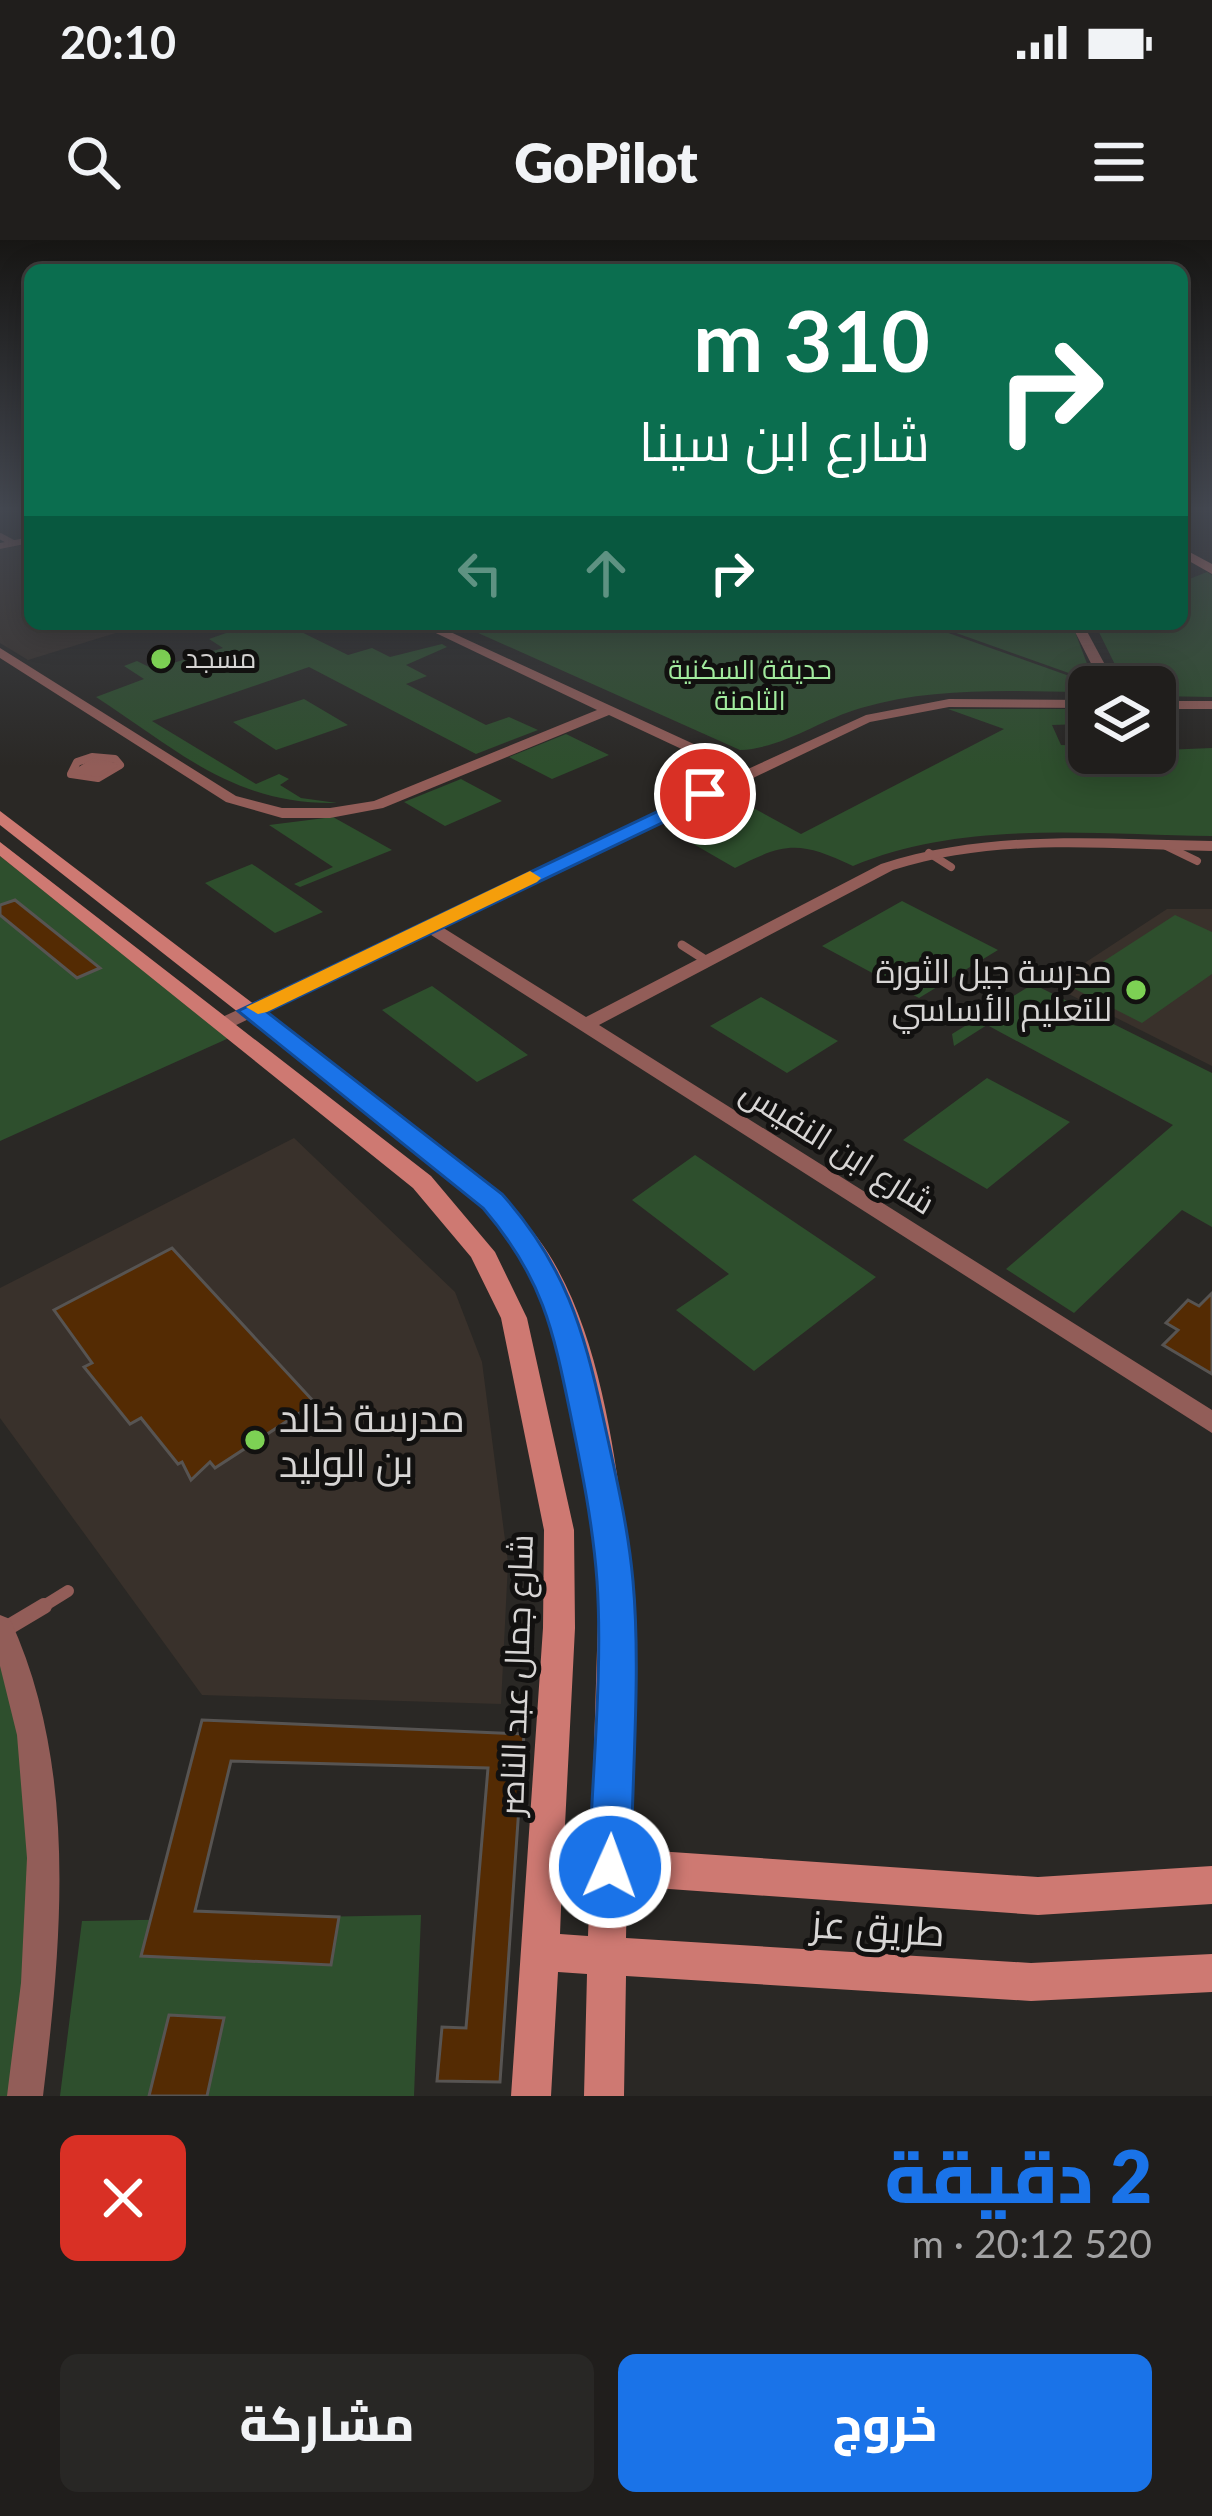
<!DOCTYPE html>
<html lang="ar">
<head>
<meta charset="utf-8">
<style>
	:root { --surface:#201e1c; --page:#282725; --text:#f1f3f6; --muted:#a2a2a3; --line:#3d3c3b; --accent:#1a73e8 }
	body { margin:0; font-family:Lato,Cairo,sans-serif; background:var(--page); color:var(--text); direction:rtl; height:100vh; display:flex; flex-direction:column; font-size:45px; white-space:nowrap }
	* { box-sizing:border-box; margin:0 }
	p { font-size:39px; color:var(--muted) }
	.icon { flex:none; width:66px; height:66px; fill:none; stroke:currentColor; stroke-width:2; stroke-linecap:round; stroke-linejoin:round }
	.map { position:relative; height:1856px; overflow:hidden; direction:ltr }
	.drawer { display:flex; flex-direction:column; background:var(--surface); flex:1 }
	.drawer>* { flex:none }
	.top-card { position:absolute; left:24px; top:24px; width:1164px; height:366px; border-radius:18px; box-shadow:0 6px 30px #0003,0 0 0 3px var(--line); direction:rtl; background:#0b6e4f; color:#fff; overflow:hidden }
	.tools { position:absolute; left:1068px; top:426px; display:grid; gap:24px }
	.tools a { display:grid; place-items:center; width:108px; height:108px; border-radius:18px; background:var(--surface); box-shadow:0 6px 30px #0003,0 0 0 3px var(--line); font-size:60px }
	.pin { position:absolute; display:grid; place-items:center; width:102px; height:102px; color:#fff; margin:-51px; border:6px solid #fff; border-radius:50%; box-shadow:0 3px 12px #0007 }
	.me { position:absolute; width:132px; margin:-66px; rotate:2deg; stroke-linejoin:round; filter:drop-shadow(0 0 9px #0008) }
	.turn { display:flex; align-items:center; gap:42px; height:252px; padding:0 60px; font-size:54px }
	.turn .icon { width:156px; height:156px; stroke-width:2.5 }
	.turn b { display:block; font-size:84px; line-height:102px }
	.lanes { display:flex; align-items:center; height:114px; padding:0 60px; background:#0003; justify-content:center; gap:60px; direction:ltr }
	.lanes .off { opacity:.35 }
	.round { display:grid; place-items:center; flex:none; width:126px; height:126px; border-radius:18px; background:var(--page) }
	.summary { display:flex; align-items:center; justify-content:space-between; height:204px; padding:0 60px }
	h1 { font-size:72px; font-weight:800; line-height:90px; color:var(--accent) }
	.primary-button { display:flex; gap:24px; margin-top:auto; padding:24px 60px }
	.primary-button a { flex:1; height:138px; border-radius:18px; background:var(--accent); color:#fff; font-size:48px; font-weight:800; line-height:138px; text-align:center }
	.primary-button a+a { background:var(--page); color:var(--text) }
	.status { display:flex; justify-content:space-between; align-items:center; height:84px; padding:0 60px; background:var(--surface); direction:ltr }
	.status svg { height:33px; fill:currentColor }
	header { display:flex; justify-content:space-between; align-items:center; height:156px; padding:0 60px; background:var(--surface); font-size:54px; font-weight:800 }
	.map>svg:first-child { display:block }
	.built { fill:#39312b }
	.green { fill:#2e4f2d }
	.building { fill:#542b03; stroke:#575452; stroke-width:3 }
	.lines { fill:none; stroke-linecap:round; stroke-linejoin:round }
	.lane-far4 { stroke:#925d58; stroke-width:6 }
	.lane-far3 { stroke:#925d58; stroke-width:8 }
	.lane-far2 { stroke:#925d58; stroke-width:9 }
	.lane-far1 { stroke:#925d58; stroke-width:12 }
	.lane { stroke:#925d58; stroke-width:16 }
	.street { fill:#925d58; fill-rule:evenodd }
	.secondary { fill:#ce7972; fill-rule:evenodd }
	.route { fill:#1a73e8; stroke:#114b97; stroke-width:3 }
	.slow { fill:#f59e0b }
	.poi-dot { fill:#7dd154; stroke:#121110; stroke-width:4.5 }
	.labels { text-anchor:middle; stroke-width:10; stroke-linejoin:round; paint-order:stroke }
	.far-poi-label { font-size:27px; fill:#d7d5d4; stroke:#121110; text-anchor:start }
	.far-park-label { font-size:27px; fill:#a2eb9e; stroke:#121110 }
	.poi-label { font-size:33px; fill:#d7d5d4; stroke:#121110; text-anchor:end }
	.street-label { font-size:33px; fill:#d7d5d4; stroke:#121110 }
	.near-poi-label { font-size:39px; fill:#d7d5d4; stroke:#121110; text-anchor:start }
	.near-street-label { font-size:39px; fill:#d7d5d4; stroke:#121110 }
</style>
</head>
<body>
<div class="status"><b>20:10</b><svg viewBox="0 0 49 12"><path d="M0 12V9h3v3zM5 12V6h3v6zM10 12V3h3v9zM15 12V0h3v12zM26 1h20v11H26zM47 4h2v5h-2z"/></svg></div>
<header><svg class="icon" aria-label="menu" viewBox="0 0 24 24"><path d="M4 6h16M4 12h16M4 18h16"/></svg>GoPilot<svg class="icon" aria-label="search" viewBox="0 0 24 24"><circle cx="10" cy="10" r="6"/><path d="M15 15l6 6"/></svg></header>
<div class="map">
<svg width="1212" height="1856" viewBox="0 0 1212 1856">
	<rect width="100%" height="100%" fill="#2a2825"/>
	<path class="built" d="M 30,304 L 30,384 L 145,384 L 28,420 L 0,403 L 0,309 Z
		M 1167,669 L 1212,669 L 1212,826 L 1051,745 Z
		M 294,898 L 455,1052 L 482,1122 L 508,1323 L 501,1464 L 202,1455 L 0,1178 L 0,1048 Z"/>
	<path class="green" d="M 1207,332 L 1212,335 L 1212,457 L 1155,456 L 1155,447 L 1126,447 L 1095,384 L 1182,384 L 1182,342 Z
		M 252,384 L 285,384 L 348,415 L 372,408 L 390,417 L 442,404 L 447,407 L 406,425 L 427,436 L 406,444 L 486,485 L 509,477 L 538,490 L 476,514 L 309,427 L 152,481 L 256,544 L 279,534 L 289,539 L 280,545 L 301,558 L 337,563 C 234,565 179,511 96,457 L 144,439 L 124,426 L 137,421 L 153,429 L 223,408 L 209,399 Z
		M 458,384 L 923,384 L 1089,443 L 1081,452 C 1007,451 933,447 861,468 C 819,480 784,508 740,510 Z
		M 931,384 L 1072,384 L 1094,442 Z
		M 304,459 L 348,485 L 276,510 L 233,482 Z
		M 948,469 L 1073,469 L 1082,484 L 1052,485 L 1061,505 L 1089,506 L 1089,513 L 1212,508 L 1212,596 C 1094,595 964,579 853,626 C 801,602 787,601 735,628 L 664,587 L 733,557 L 801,594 L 1004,489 Z
		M 566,494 L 609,515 L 552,539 L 509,517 Z
		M 461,539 L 502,561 L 445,586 L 404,562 Z
		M 333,577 L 392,610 L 300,647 L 294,644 L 333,627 L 269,585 Z
		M 0,616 L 229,798 L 0,901 Z
		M 252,624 L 323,672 L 275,693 L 205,643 Z
		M 902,661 L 998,710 L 919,758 L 822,706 Z
		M 1175,675 L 1212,692 L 1212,734 L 1142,783 L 1067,745 Z
		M 1033,744 L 1212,833 L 1212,987 L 1182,970 L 1074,1073 L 1006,1029 L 1173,885 L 987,785 L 954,806 L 952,794 Z
		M 432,746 L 528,815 L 477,842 L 382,770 Z
		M 761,757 L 838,801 L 787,833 L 710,786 Z
		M 987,838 L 1070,882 L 987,949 L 903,900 Z
		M 695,915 L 876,1037 L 754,1131 L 676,1070 L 729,1034 L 632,960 Z
		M 0,1408 L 18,1471 L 40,1703 L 14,1856 L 0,1856 Z
		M 421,1675 L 414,1856 L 60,1856 L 82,1681 Z"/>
	<path class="building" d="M 15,660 L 100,728 L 77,738 L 0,675 L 0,665 Z
		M 172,1008 L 315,1163 L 215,1228 L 210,1222 L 191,1240 L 182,1222 L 178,1224 L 141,1178 L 130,1184 L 84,1127 L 92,1123 L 54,1070 Z
		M 1212,1053 L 1212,1134 L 1163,1105 L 1178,1090 L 1166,1083 L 1188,1060 L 1199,1066 Z
		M 202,1480 L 524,1494 L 500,1842 L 437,1841 L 442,1787 L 466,1788 L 488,1528 L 231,1521 L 195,1671 L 339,1677 L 331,1725 L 141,1716 Z
		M 169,1775 L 224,1778 L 207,1856 L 149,1856 Z"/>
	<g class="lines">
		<path class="lane-far4" d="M 0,296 L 13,303"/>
		<path class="lane-far3" d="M 92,517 L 115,519 L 120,525 L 98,538 L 71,534 L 77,522 Z
			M 1166,606 L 1197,621
			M 929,613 L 951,627"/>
		<path class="lane-far2" d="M 682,705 L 707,721"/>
		<path class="lane-far1" d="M 39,1369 L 68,1351"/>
		<path class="lane" d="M 2,1391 L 44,1366"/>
		<path class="street" d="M 30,297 L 30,303 L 0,309 L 0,303 Z
			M 417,384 L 433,384 L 748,529 L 866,475 L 949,459 L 1089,460 L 1089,468 L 949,467 L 870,482 L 442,687 L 586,777 L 881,624 C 990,589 1100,599 1212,601 L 1212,611 C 1104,609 997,597 893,630 L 599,785 L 1212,1170 L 1212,1193 L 428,693 L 230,788 L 216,788 L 214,784 L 216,780 L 737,535 L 609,475 L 383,568 L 330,578 L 282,578 L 226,562 L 0,418 L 0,408 L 236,556 L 282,568 L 330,568 L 374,561 L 597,470 Z
			M 1071,384 L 1083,384 L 1117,447 L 1103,447 Z
			M 1155,461 L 1212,461 L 1212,469 L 1155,469 Z
			M 93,518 L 116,523 L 118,526 L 99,537 L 77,534 L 77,528 Z
			M 0,1375 L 10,1379 C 78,1527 62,1699 43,1856 L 7,1856 L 21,1743 L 27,1618 L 17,1495 L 0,1426 Z"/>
		<path class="secondary" d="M 1182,308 L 1212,324 L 1212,334 L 1182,317 Z
			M 0,571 L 481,937 C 508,962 534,989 553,1021 C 606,1111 619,1243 631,1345 L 627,1609 L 1038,1637 L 1212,1626 L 1212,1664 L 1038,1675 L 627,1646 L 626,1698 L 1031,1723 L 1212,1714 L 1212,1752 L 1031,1761 L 626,1736 L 624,1856 L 584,1856 L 587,1734 L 558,1732 L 551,1856 L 511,1856 L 543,1388 L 544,1290 L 501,1078 L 471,1017 L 413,948 L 0,616 L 0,602 L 431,936 L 495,1012 L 527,1078 L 574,1290 L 575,1388 L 564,1605 L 591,1607 L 599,1345 L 577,1182 L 557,1096 L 532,1029 L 503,989 L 463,949 L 0,585 ZM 562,1642 L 590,1643 L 588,1696 L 560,1694 Z"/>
	</g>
	<linearGradient id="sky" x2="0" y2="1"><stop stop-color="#171614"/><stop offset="0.51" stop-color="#444851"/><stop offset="1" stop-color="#444851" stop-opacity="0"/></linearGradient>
	<rect width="1212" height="527" fill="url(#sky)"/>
	<path class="route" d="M 705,549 L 714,554 L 712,559 L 267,772 L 502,954 C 565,1025 583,1087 603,1177 C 615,1232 628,1285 633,1341 C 641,1429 632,1536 631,1627 L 625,1641 L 610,1647 L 595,1641 L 589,1627 C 592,1536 603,1429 597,1341 C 593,1285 582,1231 571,1177 C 553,1089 543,1038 483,968 L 238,771 Z"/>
	<path class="slow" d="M 530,631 L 541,638 L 537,642 L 267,772 L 258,774 L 246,767 Z"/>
	<g class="poi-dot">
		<circle cx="161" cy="419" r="12"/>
		<circle cx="1136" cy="750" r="12"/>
		<circle cx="255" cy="1200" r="12"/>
	</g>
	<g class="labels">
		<g class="far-poi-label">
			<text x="185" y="428">مسجد</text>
		</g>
		<g class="far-park-label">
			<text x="750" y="439">حديقة السكنية<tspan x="750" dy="31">الثامنة</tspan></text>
		</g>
		<g class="poi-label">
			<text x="1112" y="743">مدرسة جيل الثورة<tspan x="1112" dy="38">للتعليم الأساسي</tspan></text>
		</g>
		<g class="street-label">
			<text transform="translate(838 907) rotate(32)" y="12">شارع ابن النفيس</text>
			<text transform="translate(516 1435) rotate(-88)" y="12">شارع جمال عبد الناصر</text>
		</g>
		<g class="near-poi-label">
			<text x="279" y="1192">مدرسة خالد<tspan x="279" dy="45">بن الوليد</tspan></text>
		</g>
		<g class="near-street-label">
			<text transform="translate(878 1688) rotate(4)" y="14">طريق عز</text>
		</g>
	</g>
</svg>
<div class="tools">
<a><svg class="icon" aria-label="layers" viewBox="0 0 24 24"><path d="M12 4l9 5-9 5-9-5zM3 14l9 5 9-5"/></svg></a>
</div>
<div class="pin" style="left:705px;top:554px;background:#d93025"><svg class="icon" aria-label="arrive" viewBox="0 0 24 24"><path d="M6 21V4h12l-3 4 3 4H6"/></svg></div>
<svg class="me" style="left:610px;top:1627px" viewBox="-20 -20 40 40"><circle r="17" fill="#1a73e8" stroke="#fff" stroke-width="3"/><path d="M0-11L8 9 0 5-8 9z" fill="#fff"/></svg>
<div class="top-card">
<div class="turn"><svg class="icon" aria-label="right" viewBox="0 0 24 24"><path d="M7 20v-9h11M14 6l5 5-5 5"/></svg><div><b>310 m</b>شارع ابن سينا</div></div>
<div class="lanes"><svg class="icon off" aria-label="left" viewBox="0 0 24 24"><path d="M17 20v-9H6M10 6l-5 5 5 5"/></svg><svg class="icon off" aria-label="ahead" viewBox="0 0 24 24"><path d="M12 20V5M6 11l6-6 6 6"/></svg><svg class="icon" aria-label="right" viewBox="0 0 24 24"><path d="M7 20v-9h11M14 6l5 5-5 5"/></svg></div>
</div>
</div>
<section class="drawer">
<div class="summary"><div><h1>2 دقيقة</h1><p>520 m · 20:12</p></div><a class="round" style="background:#d93025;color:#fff"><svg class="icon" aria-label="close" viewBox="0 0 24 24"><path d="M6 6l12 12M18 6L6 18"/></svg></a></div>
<div class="primary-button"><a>خروج</a><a>مشاركة</a></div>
</section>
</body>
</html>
